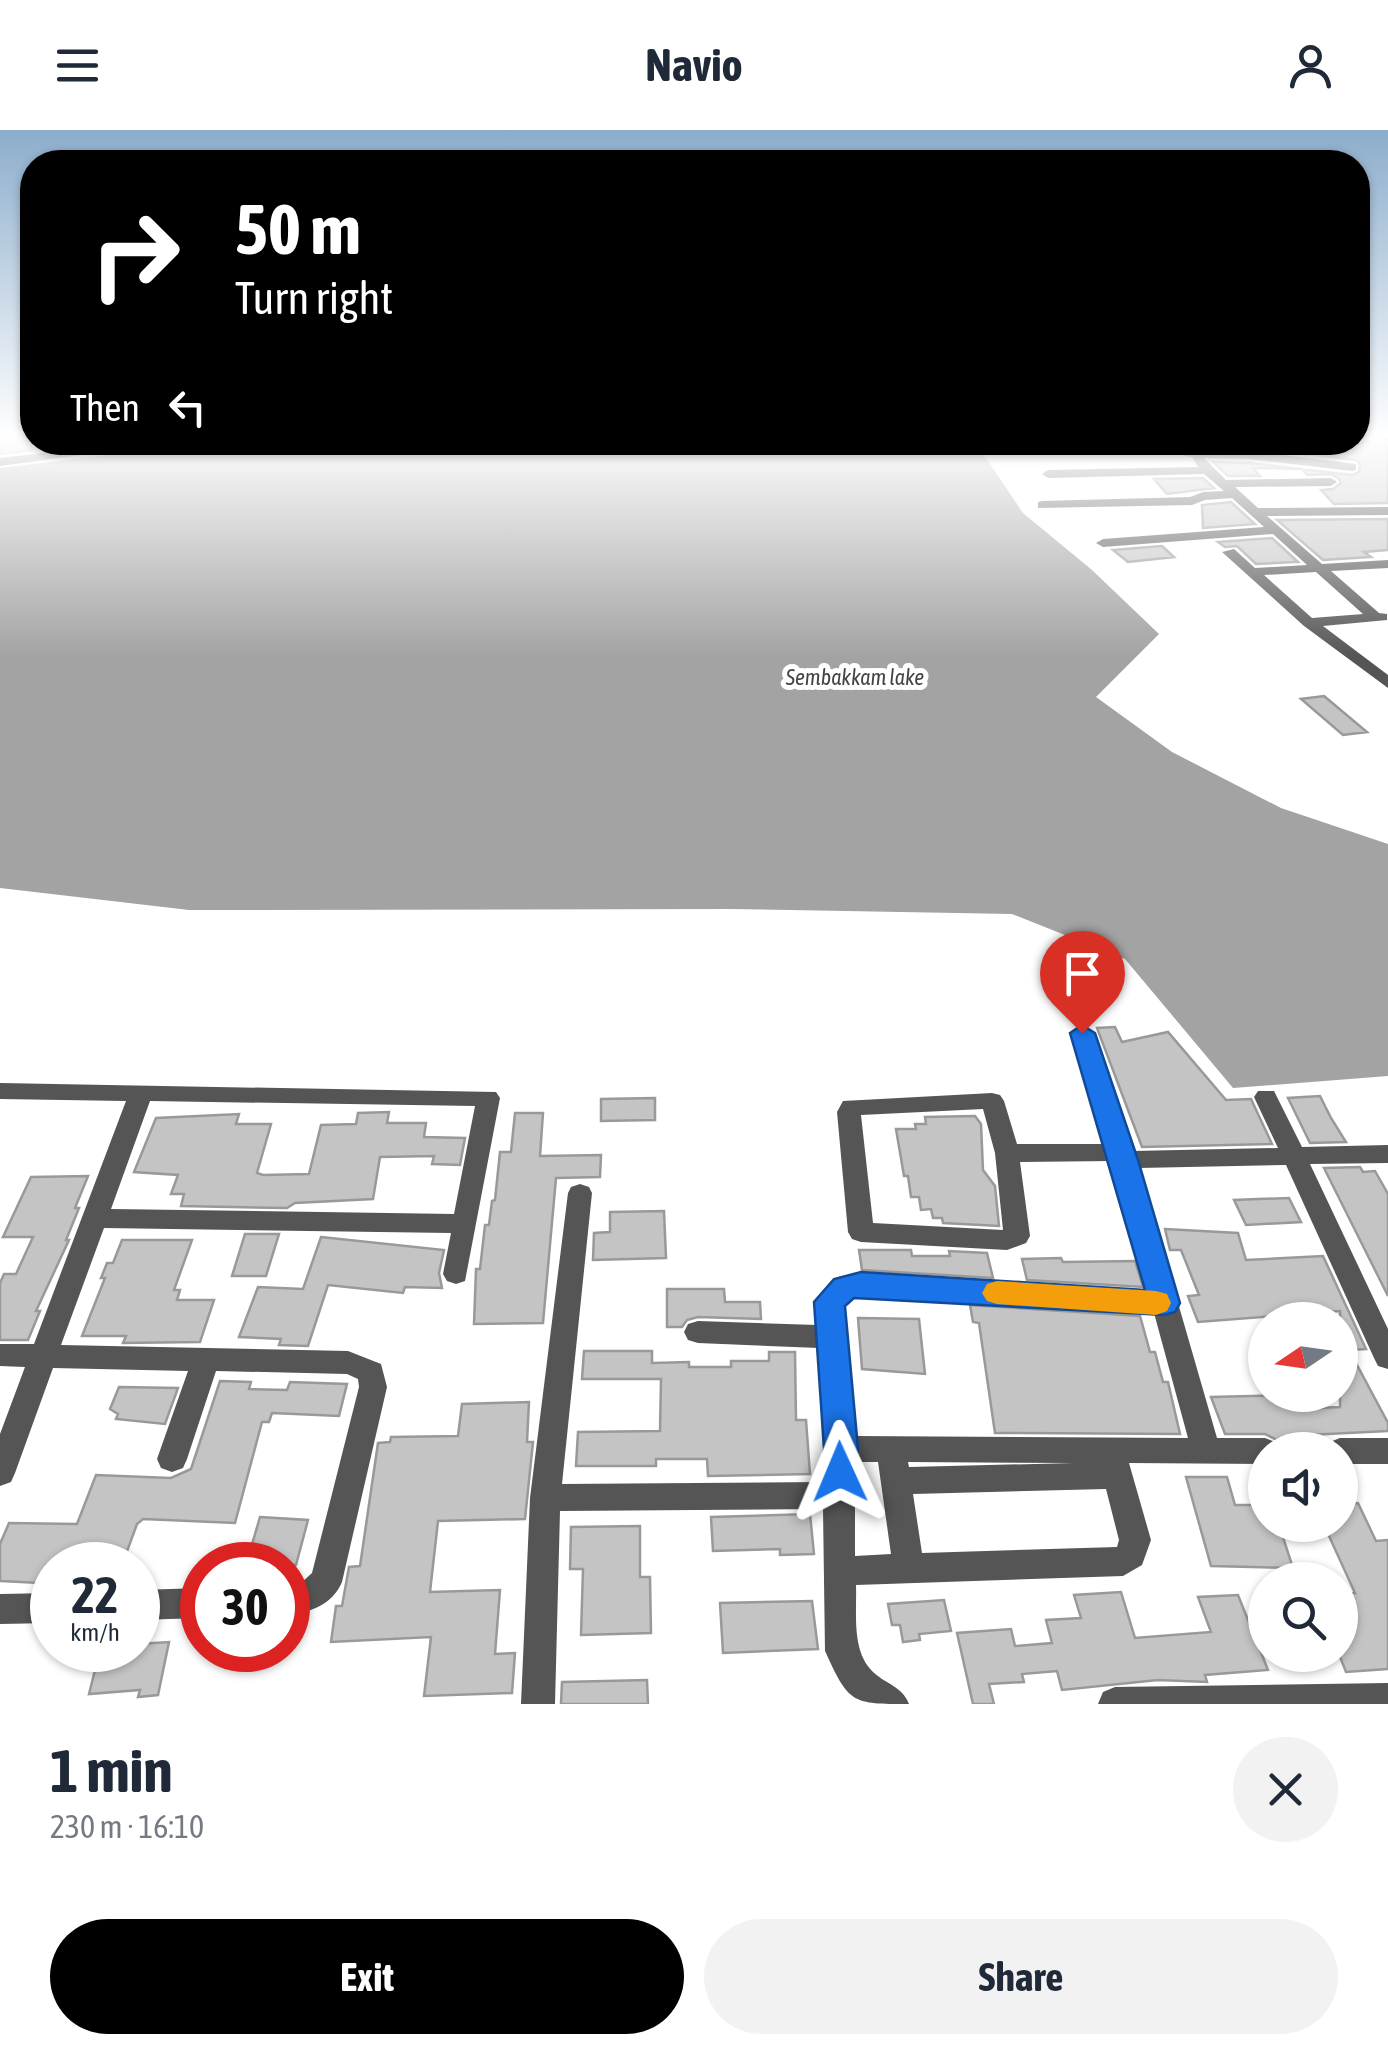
<!DOCTYPE html>
<html lang="en">
<head>
<meta charset="utf-8">
<style>
	:root { --surface:#fff; --page:#f2f2f3; --text:#1f2937; --muted:#747a83; --accent:#000 }
	body { margin:0; font-family:"Asap Condensed",sans-serif; background:var(--page); color:var(--text); height:100vh; display:flex; flex-direction:column; font-size:38px; white-space:nowrap }
	* { box-sizing:border-box; margin:0 }
	p { font-size:32px; color:var(--muted) }
	.icon { flex:none; width:55px; height:55px; fill:none; stroke:currentColor; stroke-width:2; stroke-linecap:round; stroke-linejoin:round }
	.map { position:relative; height:1574px; overflow:hidden }
	.panel { display:flex; flex-direction:column; background:var(--surface); flex:1 }
	.panel>* { flex:none }
	.banner { position:absolute; left:20px; top:20px; width:1350px; height:305px; border-radius:40px; box-shadow:0 2px 8px #0004; background:#000; color:#fff; overflow:hidden }
	.needle { width:65px; rotate:257deg }
	.tools { position:absolute; left:1248px; top:1172px; display:grid; gap:20px }
	.tools a { display:grid; place-items:center; width:110px; height:110px; border-radius:50%; background:var(--surface); box-shadow:0 2px 8px #0004; font-size:50px }
	.speed { position:absolute; left:30px; top:1412px; display:flex; gap:20px; font-size:50px; font-weight:700; text-align:center }
	.speed>* { display:grid; place-content:center; width:130px; height:130px; border-radius:50%; background:var(--surface); box-shadow:0 2px 8px #0004; line-height:1 }
	.speed small { font-size:25px; font-weight:400 }
	.speed .limit { border:15px solid #d22; background:#fff; color:#111 }
	.pin { position:absolute; display:grid; place-items:center; width:85px; height:85px; color:#fff; margin:-102px -42px; border-radius:50% 50% 50% 0; rotate:-45deg; box-shadow:0 0 10px #0007 }
	.pin .icon { rotate:45deg }
	.me { position:absolute; width:110px; margin:-55px; rotate:359deg; stroke-linejoin:round; filter:drop-shadow(0 0 8px #0008) }
	.turn { display:flex; align-items:center; gap:35px; height:210px; padding:0 50px; font-size:45px }
	.turn .icon { width:130px; height:130px; stroke-width:2.5 }
	.turn b { display:block; font-size:70px; line-height:85px }
	.then { display:flex; align-items:center; height:95px; padding:0 50px; background:#0003; gap:20px; font-size:38px }
	.round { display:grid; place-items:center; flex:none; width:105px; height:105px; border-radius:52px; background:var(--page) }
	.summary { display:flex; align-items:center; justify-content:space-between; height:170px; padding:0 50px }
	h1 { font-size:60px; font-weight:700; line-height:75px }
	.primary-button { display:flex; gap:20px; margin-top:auto; padding:20px 50px }
	.primary-button a { flex:1; height:115px; border-radius:60px; background:var(--accent); color:#fff; font-size:40px; font-weight:700; line-height:115px; text-align:center }
	.primary-button a+a { background:var(--page); color:var(--text) }
	header { display:flex; justify-content:space-between; align-items:center; height:130px; padding:0 50px; background:var(--surface); font-size:45px; font-weight:700 }
	.map>svg:first-child { display:block }
	.water { fill:#a3a3a3 }
	.building { fill:#c4c4c4; stroke:#999; stroke-width:2.5 }
	.lines { fill:none; stroke-linecap:round; stroke-linejoin:round }
	.minor { fill:#555; fill-rule:evenodd }
	.route { fill:#1a73e8; stroke:#114b97; stroke-width:2.5 }
	.slow { fill:#f59e0b }
	.labels { text-anchor:middle; stroke-width:10; stroke-linejoin:round; paint-order:stroke }
	.far-water-label { font-size:22px; font-style:italic; fill:#444; stroke:#fff }
</style>
</head>
<body>
<header><svg class="icon" aria-label="menu" viewBox="0 0 24 24"><path d="M4 6h16M4 12h16M4 18h16"/></svg>Navio<svg class="icon" aria-label="person" viewBox="0 0 24 24"><circle cx="12" cy="8" r="4"/><path d="M4 21q1-7 8-7t8 7"/></svg></header>
<div class="map">
<svg width="1388" height="1574" viewBox="0 0 1388 1574">
	<rect width="100%" height="100%" fill="#fff"/>
	<path class="water" d="M 211,313 L 963,313 L 986,328 L 1023,383 L 1092,440 L 1159,504 L 1096,567 L 1172,622 L 1281,678 L 1388,714 L 1388,946 L 1233,958 L 1125,829 L 1012,784 L 730,779 L 189,780 L 0,758 L 0,338 Z"/>
	<path class="building" d="M 19,307 L 32,307 L 32,320 L 0,324 L 0,309 Z
		M 1224,312 L 1277,316 L 1277,312 L 1306,312 L 1321,322 L 1329,317 L 1327,312 L 1380,312 L 1388,317 L 1388,373 L 1334,374 L 1321,360 L 1333,359 L 1341,353 L 1339,349 L 1331,344 L 1307,345 L 1302,339 L 1253,338 L 1260,346 L 1228,346 L 1213,332 L 1249,333 L 1352,345 L 1359,342 L 1360,334 L 1356,330 L 1249,317 L 1202,316 L 1227,317 Z
		M 1203,348 L 1214,358 L 1167,364 L 1154,349 Z
		M 1231,372 L 1255,394 L 1203,398 L 1202,375 Z
		M 1388,389 L 1388,420 L 1364,422 L 1371,427 L 1323,430 L 1277,390 Z
		M 1272,408 L 1298,432 L 1256,434 L 1237,416 L 1225,417 L 1218,412 Z
		M 1162,416 L 1174,427 L 1128,432 L 1113,420 Z
		M 1324,566 L 1367,602 L 1343,605 L 1301,569 Z
		M 1115,897 L 1122,912 L 1168,902 L 1226,970 L 1251,969 L 1272,1014 L 1142,1017 L 1097,898 Z
		M 1320,966 L 1331,988 L 1346,1012 L 1310,1013 L 1288,968 Z
		M 655,968 L 655,990 L 601,991 L 601,969 Z
		M 389,982 L 387,993 L 426,993 L 424,1007 L 465,1008 L 460,1035 L 432,1034 L 434,1026 L 380,1027 L 373,1069 L 295,1073 L 287,1078 L 181,1076 L 184,1064 L 171,1064 L 178,1045 L 134,1042 L 156,988 L 239,984 L 236,994 L 271,994 L 257,1043 L 263,1045 L 309,1044 L 321,995 L 356,994 L 358,983 Z
		M 515,983 L 543,983 L 540,1026 L 601,1025 L 600,1047 L 556,1048 L 543,1193 L 474,1194 L 476,1139 L 480,1139 L 485,1095 L 489,1095 L 492,1071 L 495,1070 L 500,1022 L 511,1022 Z
		M 975,986 L 981,994 L 983,1040 L 995,1056 L 999,1096 L 943,1093 L 942,1088 L 933,1088 L 931,1079 L 921,1080 L 919,1067 L 911,1067 L 908,1046 L 904,1046 L 896,999 L 916,999 L 915,994 L 926,994 L 925,987 Z
		M 1360,1037 L 1363,1042 L 1375,1041 L 1388,1064 L 1388,1166 L 1324,1038 Z
		M 88,1046 L 75,1078 L 79,1078 L 66,1110 L 69,1110 L 36,1181 L 40,1181 L 28,1210 L 0,1210 L 0,1153 L 4,1144 L 16,1144 L 33,1107 L 3,1107 L 31,1047 Z
		M 1289,1068 L 1301,1092 L 1246,1095 L 1234,1070 Z
		M 664,1081 L 666,1128 L 593,1130 L 594,1103 L 610,1102 L 610,1082 Z
		M 1165,1099 L 1238,1103 L 1246,1130 L 1323,1126 L 1366,1219 L 1349,1220 L 1388,1293 L 1388,1301 L 1308,1305 L 1279,1311 L 1265,1304 L 1225,1304 L 1211,1267 L 1290,1265 L 1297,1279 L 1340,1277 L 1340,1181 L 1198,1192 L 1188,1166 L 1199,1165 L 1181,1120 L 1170,1120 Z
		M 245,1104 L 279,1104 L 266,1146 L 232,1146 Z
		M 321,1107 L 444,1120 L 439,1143 L 442,1158 L 405,1157 L 403,1163 L 328,1155 L 308,1216 L 279,1215 L 281,1209 L 239,1207 L 258,1157 L 303,1159 Z
		M 122,1110 L 192,1110 L 174,1160 L 180,1160 L 177,1170 L 214,1170 L 200,1212 L 123,1213 L 126,1206 L 82,1206 L 105,1148 L 101,1148 L 107,1133 L 113,1133 Z
		M 859,1120 L 911,1120 L 912,1126 L 950,1126 L 949,1121 L 987,1123 L 993,1148 L 862,1140 Z
		M 1061,1128 L 1063,1132 L 1135,1131 L 1143,1157 L 1027,1150 L 1022,1129 Z
		M 667,1159 L 724,1159 L 725,1172 L 760,1172 L 761,1189 L 698,1187 L 687,1190 L 682,1197 L 667,1197 Z
		M 970,1175 L 1140,1186 L 1150,1222 L 1155,1222 L 1163,1252 L 1168,1252 L 1180,1304 L 995,1303 L 979,1193 L 973,1192 Z
		M 858,1188 L 919,1189 L 925,1244 L 862,1239 Z
		M 584,1221 L 652,1221 L 652,1233 L 689,1232 L 689,1237 L 731,1237 L 731,1231 L 769,1231 L 769,1222 L 795,1222 L 796,1290 L 806,1290 L 810,1344 L 708,1346 L 707,1329 L 656,1329 L 656,1336 L 576,1336 L 578,1302 L 660,1301 L 661,1249 L 582,1249 Z
		M 220,1251 L 251,1252 L 249,1259 L 287,1260 L 290,1252 L 347,1254 L 339,1286 L 272,1283 L 269,1292 L 262,1292 L 235,1393 L 143,1389 L 137,1394 L 122,1435 L 47,1435 L 40,1453 L 0,1451 L 0,1414 L 9,1393 L 77,1394 L 96,1345 L 171,1348 L 191,1339 Z
		M 119,1257 L 178,1258 L 165,1294 L 116,1289 L 118,1284 L 110,1279 Z
		M 529,1272 L 527,1312 L 533,1312 L 525,1389 L 438,1391 L 430,1462 L 500,1460 L 495,1524 L 515,1523 L 512,1563 L 424,1566 L 431,1507 L 331,1512 L 336,1476 L 342,1476 L 349,1437 L 360,1436 L 378,1313 L 390,1312 L 391,1307 L 458,1306 L 462,1274 Z
		M 1186,1347 L 1227,1347 L 1235,1375 L 1265,1375 L 1265,1395 L 1279,1395 L 1293,1438 L 1211,1436 Z
		M 1358,1373 L 1376,1411 L 1388,1410 L 1388,1539 L 1346,1542 L 1340,1527 L 1340,1464 L 1355,1463 L 1324,1395 L 1340,1395 L 1340,1375 Z
		M 810,1384 L 814,1424 L 780,1425 L 780,1419 L 713,1421 L 711,1387 Z
		M 260,1387 L 308,1390 L 296,1435 L 246,1435 Z
		M 640,1396 L 640,1447 L 650,1447 L 651,1503 L 581,1505 L 583,1439 L 570,1439 L 571,1397 Z
		M 1121,1462 L 1135,1508 L 1211,1502 L 1198,1467 L 1238,1465 L 1268,1540 L 1205,1545 L 1207,1552 L 1158,1550 L 1062,1560 L 1057,1541 L 1022,1544 L 1024,1552 L 989,1554 L 994,1574 L 973,1574 L 957,1503 L 1011,1499 L 1015,1516 L 1052,1513 L 1046,1490 L 1081,1488 L 1074,1465 Z
		M 944,1470 L 951,1501 L 919,1504 L 920,1510 L 903,1512 L 900,1495 L 892,1495 L 888,1474 Z
		M 812,1471 L 818,1519 L 723,1523 L 720,1473 Z
		M 169,1512 L 158,1565 L 138,1567 L 140,1560 L 89,1564 L 100,1520 L 138,1520 L 138,1514 Z
		M 647,1550 L 648,1574 L 561,1574 L 562,1552 Z"/>
	<g class="lines">
		<path class="minor" d="M 1379,307 L 1388,307 L 1388,313 Z
			M 138,312 L 177,312 L 0,336 L 0,328 Z
			M 1110,312 L 1141,312 L 1188,320 L 1184,312 L 1195,312 L 1200,321 L 1249,321 L 1356,334 L 1356,340 L 1352,341 L 1249,329 L 1204,328 L 1226,350 L 1331,348 L 1337,352 L 1331,356 L 1235,357 L 1258,378 L 1388,377 L 1388,385 L 1267,386 L 1322,434 L 1388,430 L 1388,438 L 1331,441 L 1379,483 L 1387,484 L 1387,490 L 1323,496 L 1388,545 L 1388,558 L 1304,496 L 1222,422 L 1234,419 L 1255,438 L 1307,435 L 1273,404 L 1103,417 L 1096,413 L 1103,409 L 1264,397 L 1232,368 L 1205,370 L 1192,375 L 1038,378 L 1038,372 L 1042,371 L 1190,367 L 1203,362 L 1224,361 L 1204,344 L 1048,348 L 1042,344 L 1048,340 L 1198,337 L 1192,327 ZM 1316,442 L 1363,484 L 1312,488 L 1264,445 Z
			M 1310,312 L 1322,312 L 1325,316 L 1319,319 Z
			M 1082,896 L 1093,903 L 1133,1021 L 1278,1018 L 1254,967 L 1258,961 L 1274,961 L 1302,1017 L 1388,1015 L 1388,1033 L 1310,1034 L 1388,1199 L 1388,1239 L 1378,1236 L 1374,1228 L 1286,1035 L 1139,1038 L 1217,1308 L 1265,1308 L 1275,1312 L 1279,1320 L 1265,1320 L 1265,1334 L 1129,1333 L 1151,1410 L 1142,1435 L 1123,1446 L 856,1455 C 857,1483 851,1521 873,1542 C 887,1555 902,1556 909,1574 C 852,1574 849,1574 825,1521 L 823,1379 L 560,1381 L 555,1574 L 521,1574 L 530,1368 L 568,1063 L 571,1057 L 580,1054 L 589,1057 L 592,1063 L 562,1354 L 824,1352 L 826,1319 L 819,1218 L 698,1213 L 688,1210 L 684,1202 L 688,1194 L 698,1191 L 817,1195 C 815,1159 827,1152 861,1144 L 1148,1161 L 1112,1031 L 1020,1032 L 1030,1106 L 1026,1113 L 1007,1120 L 861,1112 L 852,1109 L 848,1102 L 837,982 L 843,971 L 992,963 L 1000,965 L 1004,971 L 1017,1014 L 1107,1014 L 1071,903 ZM 983,979 L 995,1023 L 1003,1100 L 873,1093 L 861,985 ZM 861,1164 L 1154,1183 L 1188,1308 L 855,1306 L 843,1176 ZM 855,1332 L 878,1332 L 891,1424 L 855,1426 ZM 908,1332 L 1074,1333 L 909,1337 ZM 1106,1359 L 1119,1410 L 1117,1417 L 922,1423 L 913,1364 Z
			M 0,953 L 496,962 L 500,968 L 465,1151 L 456,1154 L 447,1151 L 443,1144 L 451,1103 L 104,1098 L 61,1215 L 348,1221 L 381,1234 L 387,1257 L 342,1452 C 332,1475 311,1482 288,1485 L 288,1455 L 301,1453 L 312,1443 L 359,1257 L 358,1249 L 347,1244 L 216,1241 L 187,1329 L 183,1338 L 172,1342 L 161,1338 L 157,1329 L 188,1241 L 53,1238 L 15,1343 L 11,1352 L 0,1356 L 0,1304 L 25,1237 L 0,1236 L 0,1214 L 34,1214 L 126,971 L 0,969 ZM 150,971 L 475,976 L 454,1084 L 111,1079 Z
			M 1340,1308 L 1388,1308 L 1388,1334 L 1340,1334 L 1340,1320 L 1326,1320 L 1330,1312 Z
			M 202,1458 L 202,1488 L 138,1490 L 138,1460 Z
			M 52,1463 L 52,1493 L 0,1494 L 0,1464 Z
			M 1388,1553 L 1388,1574 L 1098,1574 L 1103,1562 L 1115,1557 Z"/>
	</g>
	<linearGradient id="sky" x2="0" y2="1"><stop stop-color="#8cadcc"/><stop offset="0.58" stop-color="#fff"/><stop offset="1" stop-color="#fff" stop-opacity="0"/></linearGradient>
	<rect width="1388" height="527" fill="url(#sky)"/>
	<path class="route" d="M 1082,895 L 1095,903 L 1138,1030 L 1180,1173 L 1175,1182 L 1164,1185 L 854,1168 L 845,1176 L 858,1319 L 852,1353 L 840,1357 L 827,1353 L 822,1342 L 824,1319 L 814,1172 L 834,1149 L 861,1142 L 1145,1160 L 1070,903 Z"/>
	<path class="slow" d="M 997,1151 L 1156,1161 L 1167,1164 L 1171,1173 L 1167,1181 L 1156,1185 L 997,1174 L 987,1171 L 982,1163 L 987,1154 Z"/>
	<g class="labels">
		<g class="far-water-label">
			<text x="855" y="555">Sembakkam lake</text>
		</g>
	</g>
</svg>
<div class="tools">
<a><svg class="needle" viewBox="-14 -14 28 28"><path d="M0-13l5 13h-10z" fill="#e53935"/><path d="M0 13l5-13h-10z" fill="#747a83"/></svg></a>
<a><svg class="icon" aria-label="sound" viewBox="0 0 24 24"><path d="M4 9h4l5-4v14l-5-4H4zM17 9q2 3 0 6"/></svg></a>
<a><svg class="icon" aria-label="search" viewBox="0 0 24 24"><circle cx="10" cy="10" r="6"/><path d="M15 15l6 6"/></svg></a>
</div>
<div class="speed"><div>22<small>km/h</small></div><div class="limit">30</div></div>
<div class="pin" style="left:1082px;top:903px;background:#d93025"><svg class="icon" aria-label="arrive" viewBox="0 0 24 24"><path d="M6 21V4h12l-3 4 3 4H6"/></svg></div>
<svg class="me" style="left:840px;top:1342px" viewBox="-20 -20 40 40"><path d="M0-17L14 15 0 8-14 15z" fill="#1a73e8" stroke="#fff" stroke-width="4"/></svg>
<div class="banner">
<div class="turn"><svg class="icon" aria-label="right" viewBox="0 0 24 24"><path d="M7 20v-9h11M14 6l5 5-5 5"/></svg><div><b>50 m</b>Turn right</div></div>
<div class="then">Then<svg class="icon" aria-label="left" viewBox="0 0 24 24"><path d="M17 20v-9H6M10 6l-5 5 5 5"/></svg></div>
</div>
</div>
<section class="panel">
<div class="summary"><div><h1>1 min</h1><p>230 m · 16:10</p></div><a class="round"><svg class="icon" aria-label="close" viewBox="0 0 24 24"><path d="M6 6l12 12M18 6L6 18"/></svg></a></div>
<div class="primary-button"><a>Exit</a><a>Share</a></div>
</section>
</body>
</html>
